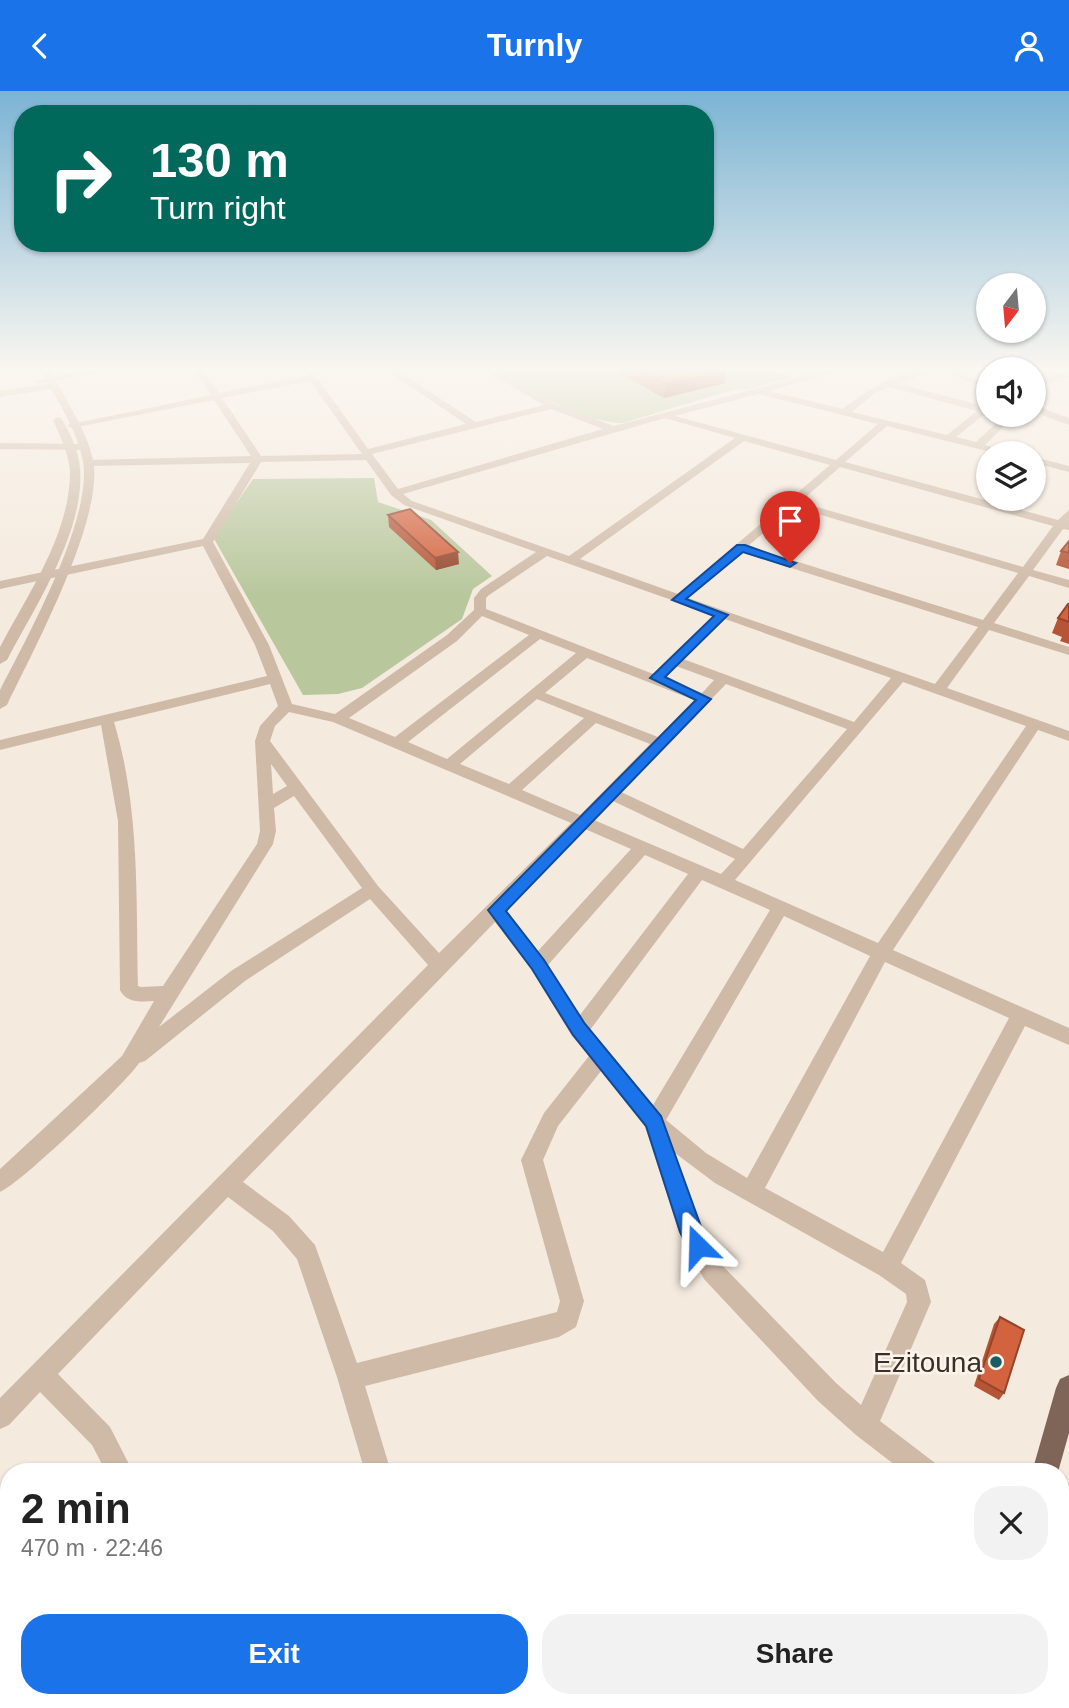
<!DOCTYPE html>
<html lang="en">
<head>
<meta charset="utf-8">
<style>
	:root { --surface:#fff; --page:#f2f2f2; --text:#222; --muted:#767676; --accent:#1a73e8 }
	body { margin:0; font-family:Helvetica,sans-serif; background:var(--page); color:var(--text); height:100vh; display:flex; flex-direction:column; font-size:26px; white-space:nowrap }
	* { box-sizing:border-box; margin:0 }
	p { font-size:23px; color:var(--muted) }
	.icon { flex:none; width:38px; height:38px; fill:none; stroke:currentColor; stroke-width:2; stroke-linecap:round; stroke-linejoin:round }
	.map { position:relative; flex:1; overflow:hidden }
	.sheet { position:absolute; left:0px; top:1372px; width:1069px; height:245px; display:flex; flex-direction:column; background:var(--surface); border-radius:28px 28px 0 0; box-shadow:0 2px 5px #0004 }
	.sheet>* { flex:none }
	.banner { position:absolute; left:14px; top:14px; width:700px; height:147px; border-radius:28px; box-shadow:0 2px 5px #0004; background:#00695c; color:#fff; overflow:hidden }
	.needle { width:46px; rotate:196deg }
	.controls { position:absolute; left:976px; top:182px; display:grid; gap:14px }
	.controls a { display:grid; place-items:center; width:70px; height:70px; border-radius:50%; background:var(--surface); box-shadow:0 2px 5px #0004; font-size:35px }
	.pin { position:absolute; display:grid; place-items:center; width:60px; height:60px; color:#fff; margin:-72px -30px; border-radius:50% 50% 50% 0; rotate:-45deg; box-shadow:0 0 7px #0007 }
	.pin .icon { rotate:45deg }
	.me { position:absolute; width:77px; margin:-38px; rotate:338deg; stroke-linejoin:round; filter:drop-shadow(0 0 5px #0008) }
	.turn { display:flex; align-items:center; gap:24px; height:147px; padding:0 21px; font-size:32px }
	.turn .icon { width:91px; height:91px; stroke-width:2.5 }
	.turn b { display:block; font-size:49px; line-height:60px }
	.round { display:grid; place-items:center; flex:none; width:74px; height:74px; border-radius:28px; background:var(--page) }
	.overview { display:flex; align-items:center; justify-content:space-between; height:119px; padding:0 21px }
	h1 { font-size:42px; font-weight:700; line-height:52px }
	.button { display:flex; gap:14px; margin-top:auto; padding:14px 21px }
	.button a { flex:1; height:80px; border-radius:28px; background:var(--accent); color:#fff; font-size:28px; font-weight:700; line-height:80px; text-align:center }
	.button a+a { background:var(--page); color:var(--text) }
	header { display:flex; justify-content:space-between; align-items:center; height:91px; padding:0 21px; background:var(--accent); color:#fff; font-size:32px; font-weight:700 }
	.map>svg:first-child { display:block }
	.green { fill:#b8c79c }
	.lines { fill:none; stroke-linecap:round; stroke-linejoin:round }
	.minor { fill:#cfbaa8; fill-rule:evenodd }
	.tertiary { fill:#cfbaa8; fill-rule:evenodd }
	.primary { fill:#7f6558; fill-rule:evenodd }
	.wall { fill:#b55535 }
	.shaded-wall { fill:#94452b }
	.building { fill:#d3633e; stroke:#94452b; stroke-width:2 }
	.route { fill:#1a73e8; stroke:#114b97; stroke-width:2 }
	.poi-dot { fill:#195d62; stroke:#fcf4eb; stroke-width:2.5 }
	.labels { text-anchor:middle; stroke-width:5; stroke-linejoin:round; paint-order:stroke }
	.near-poi-label { font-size:28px; fill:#3b2f29; stroke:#fcf4eb; text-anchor:end }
</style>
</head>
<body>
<header><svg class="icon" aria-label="back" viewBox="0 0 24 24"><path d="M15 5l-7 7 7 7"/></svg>Turnly<svg class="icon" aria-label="person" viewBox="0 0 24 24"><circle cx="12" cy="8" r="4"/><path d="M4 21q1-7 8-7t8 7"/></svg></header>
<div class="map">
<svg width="1069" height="1617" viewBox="0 0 1069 1617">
	<rect width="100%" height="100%" fill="#f5eade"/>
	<path class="green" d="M 492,278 L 764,278 L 792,286 L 747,299 L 739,297 L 623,332 C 582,332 528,298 492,278 Z
		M 374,387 L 378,411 L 431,429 L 492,485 L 473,498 L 462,528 L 362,597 L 338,603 L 303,604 L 213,446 L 253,388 Z"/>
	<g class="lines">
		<path class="minor" d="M 96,278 L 117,278 L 40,293 L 35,290 Z
			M 194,278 L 203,278 L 219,302 L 307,285 L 302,278 L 311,278 L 368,358 L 466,333 L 385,278 L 395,278 L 476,331 L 544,314 L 482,278 L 493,278 L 555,313 L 614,335 L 830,278 L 845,278 L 769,300 L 843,318 C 869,297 902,278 937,278 L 899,293 L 988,316 L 989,323 L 986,322 L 956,346 L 976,351 L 1004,325 L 1012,327 L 985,354 L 1011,362 L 995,362 L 887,335 L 845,371 L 1058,429 L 1069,419 L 1069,439 L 1063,438 L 1033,479 L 1069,489 L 1069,497 L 1029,485 L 994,532 L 1069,556 L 1069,564 L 989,539 L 947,597 L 1069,640 L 1069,650 L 1038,639 L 893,859 L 1069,937 L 1069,954 L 1025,935 L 901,1172 L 925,1189 L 931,1211 L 880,1330 L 935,1372 L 939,1381 L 904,1381 L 856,1344 L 818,1310 L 704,1188 L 679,1141 L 645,1035 L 601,980 L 558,1035 L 543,1069 L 584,1210 L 576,1236 L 559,1246 L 365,1295 L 391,1381 L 365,1381 L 337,1286 L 297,1168 L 273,1140 L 228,1106 L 58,1283 L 110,1336 L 133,1381 L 106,1381 L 92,1354 L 40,1301 L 9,1334 L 0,1338 L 0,1307 L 428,874 L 370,808 L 245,890 L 145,970 L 139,972 C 128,990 19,1094 0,1101 L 0,1078 L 122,965 L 154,910 C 141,911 126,912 120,899 L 118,730 L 101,634 L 0,659 L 0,649 L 267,585 L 255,554 L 203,455 L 0,498 L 0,490 L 203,448 L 250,372 L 89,375 L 84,372 L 89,369 L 251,365 L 214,309 L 72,337 L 67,334 L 211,304 ZM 310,290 L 362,363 L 261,365 L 222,307 ZM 889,296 L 977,320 L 947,344 L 852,321 L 876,301 ZM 758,303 L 878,333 L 836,369 L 675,325 ZM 551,318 L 603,338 L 398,398 L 372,363 ZM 665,327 L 735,347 L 569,465 L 412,410 L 403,403 ZM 744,350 L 830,374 L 678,503 L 580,468 ZM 366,369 L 391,404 L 404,414 L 536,461 L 481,498 L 474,507 L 474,519 L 447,544 L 335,623 L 292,613 L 269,554 L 213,451 L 261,371 ZM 840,376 L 1053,435 L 1023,476 L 800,411 ZM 794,416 L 1018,482 L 983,529 L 748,455 ZM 741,461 L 978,536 L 935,593 L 688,507 ZM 547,465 L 714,524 L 659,577 L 666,581 L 676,575 L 714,589 L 702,602 L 486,518 L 486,507 L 489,504 ZM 482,525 L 529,544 L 395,646 L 349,627 L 457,550 ZM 725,528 L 891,587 L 854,631 L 683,568 ZM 540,548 L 576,562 L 447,668 L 408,651 ZM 587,567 L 694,609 L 658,646 L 545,602 ZM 903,591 L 1026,635 L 878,852 L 735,789 ZM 270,593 L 278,615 L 260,635 L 255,650 L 260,740 L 257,753 L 163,895 L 141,896 L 138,895 C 136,806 140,717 114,631 ZM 726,593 L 847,638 L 743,758 L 621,701 ZM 537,608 L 584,627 L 509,693 L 460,673 ZM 289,621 L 333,631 L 571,732 L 439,862 L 378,795 L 270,650 L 275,635 ZM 596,632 L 650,653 L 580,724 L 522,699 ZM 271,673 L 287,695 L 273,703 ZM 294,705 L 362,797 L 231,880 L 159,936 L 273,753 L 276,740 L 274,717 ZM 613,710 L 735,768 L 721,783 L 594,729 ZM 585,738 L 631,758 L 538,860 L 506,819 ZM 645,764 L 688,783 L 580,924 L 548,874 ZM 702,789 L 770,819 L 653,1014 L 590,939 ZM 784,825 L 870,865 L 747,1087 L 706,1062 L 666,1029 ZM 495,831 L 531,878 L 572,945 L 589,965 L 544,1022 L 521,1069 L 560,1210 L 557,1221 L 357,1272 L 315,1154 L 289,1125 L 243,1091 ZM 885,871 L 1009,927 L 883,1161 L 765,1097 ZM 675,1062 L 715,1092 L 879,1184 L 906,1203 L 907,1211 L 861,1314 L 836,1292 L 720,1172 L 700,1137 Z
			M 940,278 L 952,278 L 989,294 L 989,300 Z
			M 1069,281 L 1069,287 L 1034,295 L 1034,289 Z
			M 54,292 L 57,293 L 57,297 L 0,306 L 0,300 Z
			M 1034,314 L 1069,327 L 1069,334 L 1034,321 Z
			M 0,352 L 82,353 L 87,356 L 82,359 L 0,358 Z
			M 1034,366 L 1069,375 L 1069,381 L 1034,372 Z
			M 181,1608 L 221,1608 L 217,1617 L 178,1617 Z
			M 424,1608 L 454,1608 L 456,1617 L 426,1617 Z"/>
		<path class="tertiary" d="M 40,278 L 49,278 C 64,306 86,337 93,369 C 105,426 33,560 7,614 L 0,618 L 0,599 C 27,546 93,428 83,370 C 77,338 55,306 40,278 Z
			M 58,326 L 61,327 C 70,342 79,360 80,378 C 85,440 35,516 7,569 L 0,573 L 0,556 C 28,503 70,443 70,381 C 69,363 60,345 53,329 Z"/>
		<path class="primary" d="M 1069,1284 L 1069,1342 L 1058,1381 L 1032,1381 L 1056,1297 L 1060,1288 Z
			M 1069,1449 L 1069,1500 L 1060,1504 L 1060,1453 Z
			M 949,1608 L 981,1608 L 977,1617 L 946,1617 Z
			M 989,1608 L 1028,1608 L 1031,1617 L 993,1617 Z"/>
	</g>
	<path class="wall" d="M 618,278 L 726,278 L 725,292 L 664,307 L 617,281 Z
		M 388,424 L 459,473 L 436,479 L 389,436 Z
		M 1069,450 L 1069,478 L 1056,474 L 1061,460 Z
		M 1069,513 L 1069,553 L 1060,550 L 1062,546 L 1052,542 L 1058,527 Z
		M 1000,1226 L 1004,1302 L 999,1309 L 974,1295 L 994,1233 Z"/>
	<path class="shaded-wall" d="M 726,278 L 725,292 L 664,307 L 666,293 Z
		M 458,461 L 459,473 L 436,479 L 435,467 Z"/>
	<path class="building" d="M 638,278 L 726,278 L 666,293 Z
		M 410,418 L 458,461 L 435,467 L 388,424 Z
		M 1069,450 L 1069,462 L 1061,460 Z
		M 1068,513 L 1069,513 L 1069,531 L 1058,527 Z
		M 1000,1226 L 1024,1239 L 1004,1302 L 979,1288 Z"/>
	<linearGradient id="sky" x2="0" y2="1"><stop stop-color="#7bb4d4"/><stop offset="0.55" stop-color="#faf6f0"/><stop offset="1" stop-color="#faf6f0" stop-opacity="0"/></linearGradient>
	<rect width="1069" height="505" fill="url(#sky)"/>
	<path class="route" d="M 737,454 L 745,454 L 796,472 L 790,476 L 743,461 L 686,508 L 728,524 L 665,586 L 711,608 L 506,820 L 544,869 L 585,933 L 661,1025 L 708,1155 L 705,1162 L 698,1165 L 690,1162 L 680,1141 L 646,1035 L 573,944 L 532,878 L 488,819 L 696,609 L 650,587 L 714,525 L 672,509 Z"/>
	<circle class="poi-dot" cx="996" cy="1271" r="7"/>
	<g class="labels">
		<g class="near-poi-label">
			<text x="982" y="1281">Ezitouna</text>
		</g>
	</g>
</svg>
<div class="controls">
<a><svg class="needle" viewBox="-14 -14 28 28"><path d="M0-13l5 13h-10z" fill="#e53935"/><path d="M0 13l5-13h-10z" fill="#767676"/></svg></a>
<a><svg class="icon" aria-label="sound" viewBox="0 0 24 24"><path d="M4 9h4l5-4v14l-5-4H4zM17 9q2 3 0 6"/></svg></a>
<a><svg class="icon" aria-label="layers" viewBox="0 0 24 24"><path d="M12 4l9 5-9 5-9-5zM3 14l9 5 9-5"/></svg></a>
</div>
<div class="pin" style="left:790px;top:472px;background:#d93025"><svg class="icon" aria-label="arrive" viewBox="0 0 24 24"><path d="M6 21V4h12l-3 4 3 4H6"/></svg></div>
<svg class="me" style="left:698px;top:1155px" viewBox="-20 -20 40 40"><path d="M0-17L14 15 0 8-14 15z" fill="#1a73e8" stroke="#fff" stroke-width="4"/></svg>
<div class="banner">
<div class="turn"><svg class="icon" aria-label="right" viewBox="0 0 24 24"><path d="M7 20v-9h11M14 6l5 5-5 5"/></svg><div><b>130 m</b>Turn right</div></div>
</div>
<section class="sheet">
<div class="overview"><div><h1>2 min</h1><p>470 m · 22:46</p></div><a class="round"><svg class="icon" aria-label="close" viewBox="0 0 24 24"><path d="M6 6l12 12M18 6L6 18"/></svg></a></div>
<div class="button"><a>Exit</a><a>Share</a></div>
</section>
</div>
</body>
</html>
